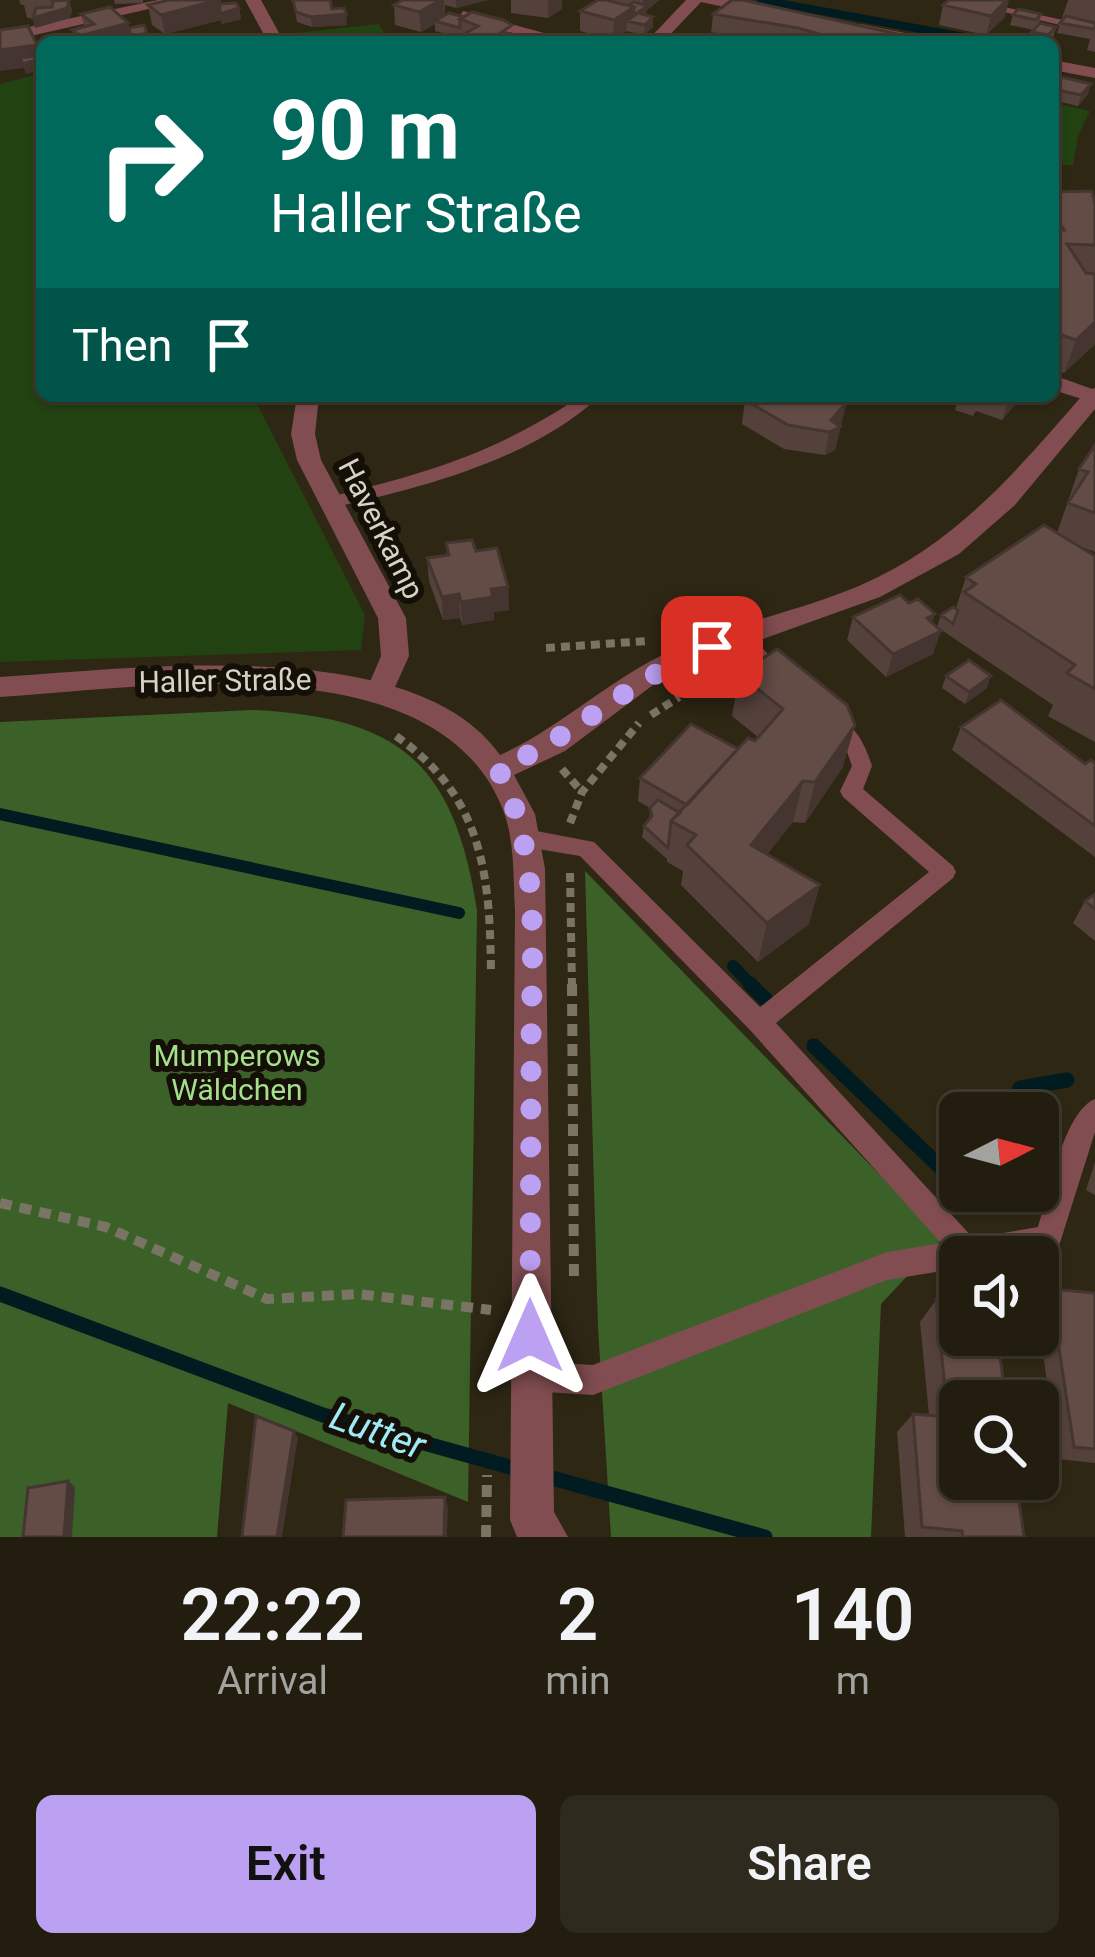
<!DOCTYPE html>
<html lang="en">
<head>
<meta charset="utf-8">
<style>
	:root { --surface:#221d0f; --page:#2e2a1d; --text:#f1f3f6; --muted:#a2a29e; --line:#3f3b2f; --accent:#bca0f2 }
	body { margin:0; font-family:Roboto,sans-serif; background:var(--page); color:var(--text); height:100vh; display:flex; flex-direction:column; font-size:45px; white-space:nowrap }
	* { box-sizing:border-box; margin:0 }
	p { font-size:39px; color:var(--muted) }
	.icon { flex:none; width:66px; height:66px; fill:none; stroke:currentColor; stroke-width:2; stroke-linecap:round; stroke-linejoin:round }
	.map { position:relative; height:1537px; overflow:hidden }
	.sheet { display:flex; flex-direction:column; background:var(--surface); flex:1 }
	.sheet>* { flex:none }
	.banner { position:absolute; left:36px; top:36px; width:1023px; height:366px; border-radius:18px; box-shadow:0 3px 9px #0004,0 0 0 3px var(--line); background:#00695c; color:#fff; overflow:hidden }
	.needle { width:78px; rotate:84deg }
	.tools { position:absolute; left:939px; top:1092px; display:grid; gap:24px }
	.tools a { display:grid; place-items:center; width:120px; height:120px; border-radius:18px; background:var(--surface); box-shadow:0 3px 9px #0004,0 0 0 3px var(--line); font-size:60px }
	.pin { position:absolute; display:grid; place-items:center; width:102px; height:102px; color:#fff; margin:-51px; border-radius:24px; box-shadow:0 6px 18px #0006 }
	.me { position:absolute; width:132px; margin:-66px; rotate:0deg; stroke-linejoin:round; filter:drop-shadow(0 0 9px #0008) }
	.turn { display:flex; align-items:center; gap:42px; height:252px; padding:0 36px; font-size:54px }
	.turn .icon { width:156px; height:156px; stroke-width:2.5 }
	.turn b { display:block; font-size:84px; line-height:102px }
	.then { display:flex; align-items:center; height:114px; padding:0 36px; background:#0003; gap:24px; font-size:45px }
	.eta { display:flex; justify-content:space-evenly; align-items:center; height:204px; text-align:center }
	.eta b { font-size:72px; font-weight:600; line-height:84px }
	.primary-button { display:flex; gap:24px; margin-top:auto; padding:24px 36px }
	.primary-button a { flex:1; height:138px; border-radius:18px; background:var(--accent); color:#111; font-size:48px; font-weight:600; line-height:138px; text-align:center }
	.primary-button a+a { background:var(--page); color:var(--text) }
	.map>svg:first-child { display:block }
	.green { fill:#224212 }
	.forest { fill:#3b6129 }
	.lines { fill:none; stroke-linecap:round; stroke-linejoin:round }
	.stream-far2 { stroke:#001c21; stroke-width:8 }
	.stream-far1 { stroke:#001c21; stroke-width:12 }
	.stream { stroke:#001c21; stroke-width:15 }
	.path-far1 { stroke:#7a7464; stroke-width:8; stroke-dasharray:9 6; stroke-linecap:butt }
	.path { stroke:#7a7464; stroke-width:10; stroke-dasharray:12 8; stroke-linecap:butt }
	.service { fill:#814d51; fill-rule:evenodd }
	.minor { fill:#814d51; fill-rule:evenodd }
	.tertiary { fill:#814d51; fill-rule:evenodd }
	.wall { fill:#55413b }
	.shaded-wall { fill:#453530 }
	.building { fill:#634c45; stroke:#453530; stroke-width:3 }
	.route { stroke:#bca0f2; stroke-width:21; stroke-dasharray:0 37.8 }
	.labels { text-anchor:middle; stroke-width:12; stroke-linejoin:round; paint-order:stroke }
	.street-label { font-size:30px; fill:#d7d2c7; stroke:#141008 }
	.park-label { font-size:30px; fill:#a6df8c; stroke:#141008 }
	.near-water-label { font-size:39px; font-style:italic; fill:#a0e9f7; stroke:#141008 }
</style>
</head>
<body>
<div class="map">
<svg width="1095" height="1537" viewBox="0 0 1095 1537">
	<rect width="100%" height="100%" fill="#2e2714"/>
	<path class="green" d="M 379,24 L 389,42 L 291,42 L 286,34 Z
		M 42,73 L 42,396 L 253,396 L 365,615 L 361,650 L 0,662 L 0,84 Z
		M 1053,103 L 1090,111 L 1078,136 L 1073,165 L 1053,165 Z"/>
	<path class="forest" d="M 252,710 C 400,717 454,763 477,910 L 468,1502 L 228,1403 L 217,1537 L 0,1537 L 0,722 Z
		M 585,871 L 942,1239 L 881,1304 L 871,1537 L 611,1537 L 598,1327 Z"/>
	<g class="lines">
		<path class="stream-far2" d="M 761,0 L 992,42
			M 1053,82 L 1059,72"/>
		<path class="stream-far1" d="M 0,814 L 459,913
			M 733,966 L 753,987"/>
		<path class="stream" d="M 750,984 L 766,1000
			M 814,1046 L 960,1186
			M 1009,1113 L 1020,1088 L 1067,1080
			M 0,1294 L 323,1415 L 521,1470
			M 541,1475 L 765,1537"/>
		<path class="path-far1" d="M 546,648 L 647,641
			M 651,715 L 679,697
			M 396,736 C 483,797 490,874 491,974
			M 562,769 L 582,792
			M 570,823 L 582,792 L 639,723
			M 570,873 L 572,987"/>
		<path class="path" d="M 572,984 L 574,1284
			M 0,1203 L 106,1227 L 267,1299 L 358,1294 L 491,1310
			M 486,1537 L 487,1475"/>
		<path class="service" d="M 952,0 L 972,0 L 1095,27 L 1095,33 Z
			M 581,396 L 600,396 C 531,460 421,488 331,508 L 322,502 L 325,498 C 427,473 492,455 581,396 Z
			M 740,630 L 747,632 L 785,672 L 788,677 L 785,682 L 771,682 L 733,642 L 730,637 Z
			M 829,712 C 854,723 864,741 872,766 L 863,789 L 953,866 L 956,872 L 953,878 L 776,1023 L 973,1238 L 1038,1227 C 1048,1196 1064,1111 1095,1099 L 1095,1132 L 1058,1249 L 1022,1257 L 960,1257 L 960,1268 L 887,1280 L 593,1395 L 529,1391 L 519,1386 L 514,1376 L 519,1366 L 529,1361 L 593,1365 L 887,1252 L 941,1243 L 750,1030 L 580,856 L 526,847 L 518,844 L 515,838 L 518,832 L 526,829 L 594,842 L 760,1007 L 929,872 L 843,797 L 840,791 L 852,766 L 845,746 L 819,720 Z"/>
		<path class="minor" d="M 158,0 L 188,0 L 0,43 L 0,33 Z
			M 245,0 L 261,0 L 284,42 L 268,42 Z
			M 686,0 L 731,0 L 774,11 L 766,16 L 701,2 L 663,42 L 646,42 Z
			M 463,11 L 566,39 L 568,42 L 542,42 L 458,19 Z
			M 860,24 L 925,37 L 933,42 L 901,42 L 854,32 L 852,29 Z
			M 1053,60 L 1095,68 L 1095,78 L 1053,70 Z
			M 1053,375 L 1095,390 L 1095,403 L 1053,390 Z
			M 297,396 L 319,396 L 315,434 L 321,460 L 406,618 L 409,656 L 390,698 L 380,701 L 366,691 L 381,656 L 378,618 L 297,460 L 291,434 Z"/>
		<path class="tertiary" d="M 1095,388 L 1095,409 L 1015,505 L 959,554 L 880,597 L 693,664 L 653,685 L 565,751 L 514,775 L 535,814 L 545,869 L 554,1512 L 568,1537 L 517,1537 L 510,1520 L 515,910 C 513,877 515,841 503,810 C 438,640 141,688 0,697 L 0,677 C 132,669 414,632 500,755 C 562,727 609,679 671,651 C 732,624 800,611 861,585 C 958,543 1019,468 1087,390 Z"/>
	</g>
	<path class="wall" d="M 19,0 L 60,0 L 72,10 L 70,18 L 35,28 L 33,18 L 27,18 L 24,5 L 21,5 Z
		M 114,0 L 143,0 L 143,3 L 115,4 Z
		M 221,0 L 221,4 L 239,8 L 241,19 L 222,24 L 221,20 L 165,34 L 152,25 L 148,5 Z
		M 293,0 L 332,9 L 347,25 L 312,27 L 297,22 Z
		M 403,0 L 488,0 L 456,8 L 445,5 L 445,15 L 535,39 L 535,42 L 459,42 L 459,37 L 435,31 L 435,24 L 421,32 L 395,25 L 394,5 Z
		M 511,0 L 562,0 L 562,9 L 548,18 L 511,13 Z
		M 612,0 L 659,0 L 647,10 L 647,15 L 653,17 L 653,27 L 644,35 L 626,31 L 613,40 L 580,31 L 580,11 Z
		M 1068,0 L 1095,0 L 1095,52 L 1087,50 L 1090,39 L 1057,33 Z
		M 943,5 L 1005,17 L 986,35 L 939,25 Z
		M 81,14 L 128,23 L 129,28 L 149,42 L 76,42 L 72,30 L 84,26 Z
		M 713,14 L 897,42 L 759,42 L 711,34 Z
		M 1041,14 L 1039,25 L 1034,30 L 1010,25 L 1013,15 Z
		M 1056,27 L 1053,37 L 1048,42 L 1030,42 L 1032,32 Z
		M 1053,86 L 1088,94 L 1078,106 L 1053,100 Z
		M 1053,192 L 1095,204 L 1095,344 L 1064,373 L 1053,369 Z
		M 933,396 L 1022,396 L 1002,420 L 976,411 L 973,416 L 955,410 L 957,404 Z
		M 745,400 L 842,425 L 840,428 L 835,450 L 825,455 L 784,449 L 742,424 Z
		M 1095,445 L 1095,552 L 1079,546 L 1095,556 L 1095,742 L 1048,716 L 1053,705 L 937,627 L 941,615 L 956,608 L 966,577 L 1057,533 L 1079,469 Z
		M 446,543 L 476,551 L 508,587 L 509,610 L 494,612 L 494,620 L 462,625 L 460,618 L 443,620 L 429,581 L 427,558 L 447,555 Z
		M 853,617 L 932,624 L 933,654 L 886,677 L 847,640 Z
		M 777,649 L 843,767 L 805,823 L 793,822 L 767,854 L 809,924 L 758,962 L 681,885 L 683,871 L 667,862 L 667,859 L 642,837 L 644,826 L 649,820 L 650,808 L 638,801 L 640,778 L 738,749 L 755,741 L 758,737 L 732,716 L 739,674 Z
		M 946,676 L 987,688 L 965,704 L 942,688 Z
		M 961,727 L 1085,764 L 1095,763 L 1095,857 L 952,750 Z
		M 1095,894 L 1095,941 L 1073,923 L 1085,901 Z
		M 1095,1162 L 1095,1195 L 1086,1190 Z
		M 1050,1289 L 1095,1293 L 1095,1463 L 1058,1459 L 1038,1319 L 1038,1303 Z
		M 936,1300 L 1024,1537 L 905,1537 L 897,1432 L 913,1414 L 929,1415 L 920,1322 Z"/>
	<path class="shaded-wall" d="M 50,0 L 69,0 L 72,10 L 70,18 L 35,28 L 33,18 L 53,12 Z
		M 218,0 L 221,0 L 222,13 L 239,8 L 241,19 L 222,24 L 221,20 L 165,34 L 161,15 Z
		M 441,0 L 444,0 L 445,18 L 435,21 L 435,24 L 421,32 L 419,12 Z
		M 456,0 L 488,0 L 456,8 Z
		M 548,0 L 562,0 L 562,9 L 548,18 Z
		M 643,0 L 659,0 L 647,10 L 647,16 L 627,21 L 626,31 L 613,40 L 614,20 L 634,7 L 642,9 Z
		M 1007,0 L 1009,0 L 1005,17 L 986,35 L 991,16 Z
		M 346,14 L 347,25 L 312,27 L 311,17 Z
		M 653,17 L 653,27 L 644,35 L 645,25 Z
		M 128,23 L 132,42 L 81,42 L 80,36 Z
		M 147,33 L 149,42 L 136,42 L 134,36 Z
		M 37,45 L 42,59 L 42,70 L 26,74 L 24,68 L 0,71 L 0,50 Z
		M 1091,84 L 1088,94 L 1078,106 L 1081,95 Z
		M 1095,322 L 1095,344 L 1064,373 L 1076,340 Z
		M 1010,396 L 1022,396 L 1002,420 Z
		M 847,402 L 835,450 L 825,455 L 831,420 Z
		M 508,587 L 509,610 L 494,612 L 494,620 L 462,625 L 461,602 L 491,589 Z
		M 459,594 L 460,618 L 443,620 L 442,597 Z
		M 935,614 L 928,637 L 941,631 L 933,654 L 886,677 L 893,654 L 927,618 Z
		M 991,676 L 987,688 L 965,704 L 969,692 Z
		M 855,725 L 843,767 L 805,823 L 815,782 Z
		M 803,781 L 793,822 L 743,885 L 751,845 Z
		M 820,885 L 809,924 L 758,962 L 767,923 Z
		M 294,1431 L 298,1438 L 282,1537 L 277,1537 Z
		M 68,1481 L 75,1487 L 72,1537 L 64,1537 Z
		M 445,1497 L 448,1508 L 447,1537 L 444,1537 Z"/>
	<path class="building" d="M 69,0 L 67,8 L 33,18 L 36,8 L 52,7 L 53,1 Z
		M 169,0 L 218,0 L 161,15 L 148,5 Z
		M 293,0 L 330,0 L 332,9 L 344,8 L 346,14 L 311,17 L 296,12 Z
		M 403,0 L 441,0 L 419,12 L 394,5 Z
		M 598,0 L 606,0 L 634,7 L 614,20 L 580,11 Z
		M 732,0 L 743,0 L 898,34 L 889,42 L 848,42 L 798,28 L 713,14 Z
		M 949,0 L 1007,0 L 991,16 L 943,5 Z
		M 634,2 L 648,6 L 633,15 L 634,7 L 629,5 Z
		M 236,3 L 239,8 L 220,14 L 220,4 Z
		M 110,7 L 128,23 L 80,36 L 72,30 L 94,24 L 81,14 Z
		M 1018,9 L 1041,14 L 1036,20 L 1013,15 Z
		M 472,12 L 503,20 L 512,25 L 502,32 L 535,39 L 527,42 L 473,42 L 459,37 L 478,26 L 460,19 Z
		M 449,13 L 464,17 L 460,19 L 460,28 L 435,21 Z
		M 638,13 L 653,17 L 645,25 L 627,21 Z
		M 1066,16 L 1095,23 L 1095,27 L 1093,29 L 1060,23 Z
		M 1040,23 L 1056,27 L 1048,35 L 1032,32 Z
		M 144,25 L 147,33 L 134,36 L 130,33 L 129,28 Z
		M 28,26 L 37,45 L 0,50 L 0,30 Z
		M 713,33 L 750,42 L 704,42 Z
		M 564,37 L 582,42 L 556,42 Z
		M 903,37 L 925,42 L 897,42 Z
		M 42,50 L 42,59 L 22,64 L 21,58 L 40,55 L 38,51 Z
		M 1061,77 L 1091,84 L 1081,95 L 1053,89 L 1053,86 Z
		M 1092,191 L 1095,204 L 1095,245 L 1067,244 L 1086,273 L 1095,274 L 1095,322 L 1076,340 L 1053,332 L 1053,230 L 1064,230 L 1053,214 L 1053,192 Z
		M 749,396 L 836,396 L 847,402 L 831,420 L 840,427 L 829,432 L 788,425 L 745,400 Z
		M 1095,445 L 1095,513 L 1068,503 L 1088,472 L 1079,469 Z
		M 1044,525 L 1095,556 L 1095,689 L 1067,673 L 1075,665 L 964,592 L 976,584 L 966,577 Z
		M 472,540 L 476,551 L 497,548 L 508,587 L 491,589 L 493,597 L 461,602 L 459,594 L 442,597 L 427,558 L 449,555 L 446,543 Z
		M 900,595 L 909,603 L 918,599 L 935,614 L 927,618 L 941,631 L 893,654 L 853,617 Z
		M 953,607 L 958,610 L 953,624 L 941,615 Z
		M 777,649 L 847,705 L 855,725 L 815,782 L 803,781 L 751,845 L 820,885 L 767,923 L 687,845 L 696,835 L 671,821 L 748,738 L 755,741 L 783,709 L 739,674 Z
		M 969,660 L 991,676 L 969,692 L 946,676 Z
		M 1001,700 L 1085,764 L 1091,760 L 1095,763 L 1095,826 L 961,727 Z
		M 691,724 L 738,749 L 687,805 L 640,778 Z
		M 658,800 L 680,813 L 671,821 L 668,848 L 644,826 L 652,816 L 650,808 Z
		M 1095,894 L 1095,909 L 1085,901 Z
		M 1050,1289 L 1095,1293 L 1095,1449 L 1074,1447 Z
		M 936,1300 L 960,1302 L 960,1335 L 997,1335 L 1006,1401 L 960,1401 L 960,1479 L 1016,1479 L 1024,1537 L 963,1537 L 962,1531 L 922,1527 L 913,1414 L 948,1417 Z
		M 256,1416 L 294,1431 L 277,1537 L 242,1537 Z
		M 68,1481 L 64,1537 L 23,1537 L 28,1488 Z
		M 445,1497 L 444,1537 L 343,1537 L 346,1500 Z"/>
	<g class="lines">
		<path class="route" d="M 530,1336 C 530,1241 531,1145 531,1050 C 531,956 543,854 498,769 C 576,737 633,676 712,647"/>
	</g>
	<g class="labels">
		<g class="street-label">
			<text transform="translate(381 529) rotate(63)" y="10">Haverkamp</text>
			<text transform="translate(225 681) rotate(-1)" y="10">Haller Straße</text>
		</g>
		<g class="park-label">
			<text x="237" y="1066">Mumperows<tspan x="237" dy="34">Wäldchen</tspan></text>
		</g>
		<g class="near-water-label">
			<text transform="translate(378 1430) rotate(20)" y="14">Lutter</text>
		</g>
	</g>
</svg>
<div class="tools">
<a><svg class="needle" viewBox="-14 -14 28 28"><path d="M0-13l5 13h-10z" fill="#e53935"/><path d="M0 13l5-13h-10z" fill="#a2a29e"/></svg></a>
<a><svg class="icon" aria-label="sound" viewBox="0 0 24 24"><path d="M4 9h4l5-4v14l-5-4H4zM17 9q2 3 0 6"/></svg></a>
<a><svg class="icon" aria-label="search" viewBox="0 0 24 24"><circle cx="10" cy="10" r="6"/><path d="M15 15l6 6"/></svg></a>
</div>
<div class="pin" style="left:712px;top:647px;background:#d93025"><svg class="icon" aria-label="arrive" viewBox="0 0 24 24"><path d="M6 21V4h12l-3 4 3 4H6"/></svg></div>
<svg class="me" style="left:530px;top:1336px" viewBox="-20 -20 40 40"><path d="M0-17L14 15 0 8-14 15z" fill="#bca0f2" stroke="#fff" stroke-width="4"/></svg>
<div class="banner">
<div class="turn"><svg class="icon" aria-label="right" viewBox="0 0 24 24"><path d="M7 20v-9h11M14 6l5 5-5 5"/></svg><div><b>90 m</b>Haller Straße</div></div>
<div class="then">Then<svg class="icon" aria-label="arrive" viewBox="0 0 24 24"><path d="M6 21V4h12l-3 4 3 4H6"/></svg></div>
</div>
</div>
<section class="sheet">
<div class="eta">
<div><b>22:22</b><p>Arrival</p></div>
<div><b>2</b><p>min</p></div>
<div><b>140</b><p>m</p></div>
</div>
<div class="primary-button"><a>Exit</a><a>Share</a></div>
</section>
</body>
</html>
